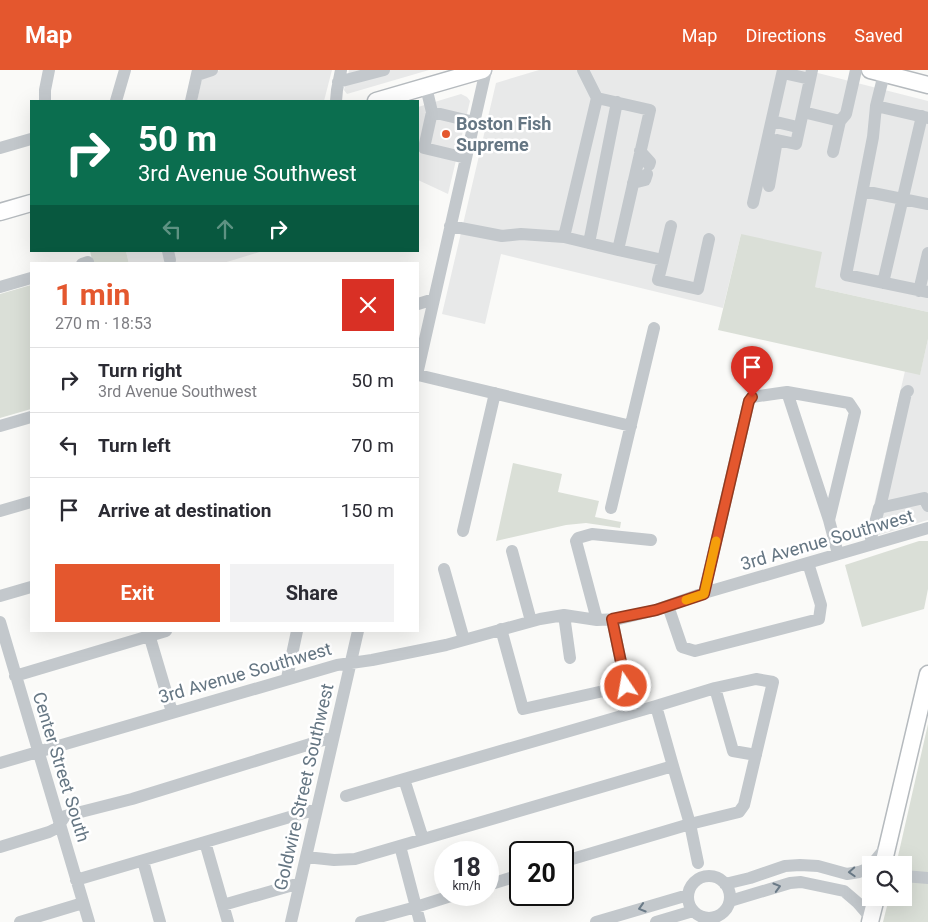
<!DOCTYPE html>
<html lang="en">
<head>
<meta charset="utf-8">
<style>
	:root { --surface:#fff; --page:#f2f2f3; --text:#2b2b33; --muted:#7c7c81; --line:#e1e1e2; --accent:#e4572e }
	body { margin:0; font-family:Roboto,sans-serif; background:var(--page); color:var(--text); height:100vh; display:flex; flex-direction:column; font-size:19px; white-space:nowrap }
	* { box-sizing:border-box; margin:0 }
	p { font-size:16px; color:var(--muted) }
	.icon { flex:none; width:28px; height:28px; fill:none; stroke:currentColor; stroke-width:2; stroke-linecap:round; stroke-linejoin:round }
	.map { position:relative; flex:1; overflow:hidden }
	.side { position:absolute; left:30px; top:192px; width:389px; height:370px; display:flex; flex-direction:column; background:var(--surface); border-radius:0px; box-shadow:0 5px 20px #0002 }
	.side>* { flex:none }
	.top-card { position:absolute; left:30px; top:30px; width:389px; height:152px; border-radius:0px; box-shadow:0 5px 20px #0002; background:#0b6e4f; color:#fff; overflow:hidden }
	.controls { position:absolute; left:862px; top:786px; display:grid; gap:10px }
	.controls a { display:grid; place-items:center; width:50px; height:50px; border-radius:0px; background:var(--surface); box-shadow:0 5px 20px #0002; font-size:25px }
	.speed { position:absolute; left:434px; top:771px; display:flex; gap:10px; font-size:25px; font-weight:700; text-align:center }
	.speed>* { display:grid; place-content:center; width:65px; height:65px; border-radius:50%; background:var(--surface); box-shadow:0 5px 20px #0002; line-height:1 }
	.speed small { font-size:12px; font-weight:400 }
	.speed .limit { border:2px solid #111; border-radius:8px; background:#fff; color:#111 }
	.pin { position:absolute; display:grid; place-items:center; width:42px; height:42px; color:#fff; margin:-51px -21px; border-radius:50% 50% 50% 0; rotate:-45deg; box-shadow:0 0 5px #0007 }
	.pin .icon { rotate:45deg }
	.me { position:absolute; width:55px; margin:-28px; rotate:348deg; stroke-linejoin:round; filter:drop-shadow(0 0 4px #0008) }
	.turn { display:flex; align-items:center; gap:18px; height:105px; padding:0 25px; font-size:22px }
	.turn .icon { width:65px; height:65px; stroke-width:2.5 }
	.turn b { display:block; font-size:35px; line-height:42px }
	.lanes { display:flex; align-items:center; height:48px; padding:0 25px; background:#0003; justify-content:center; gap:25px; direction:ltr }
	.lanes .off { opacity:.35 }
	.round { display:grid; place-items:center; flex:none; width:52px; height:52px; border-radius:0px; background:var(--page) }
	.head { display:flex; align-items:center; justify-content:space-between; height:85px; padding:0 25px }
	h1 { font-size:30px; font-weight:700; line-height:38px; color:var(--accent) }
	.button { display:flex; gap:10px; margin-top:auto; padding:10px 25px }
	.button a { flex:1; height:58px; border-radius:0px; background:var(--accent); color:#fff; font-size:20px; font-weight:700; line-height:58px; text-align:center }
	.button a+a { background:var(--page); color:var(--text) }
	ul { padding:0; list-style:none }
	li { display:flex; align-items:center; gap:15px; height:65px; padding:0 25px; border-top:1px solid var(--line) }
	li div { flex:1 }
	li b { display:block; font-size:19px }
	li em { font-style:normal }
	header { display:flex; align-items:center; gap:30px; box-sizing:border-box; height:70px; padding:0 25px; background:var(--accent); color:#fff }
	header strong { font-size:24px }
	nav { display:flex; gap:28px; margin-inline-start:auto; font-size:18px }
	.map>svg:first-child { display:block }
	.built { fill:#e8e9e9 }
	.green { fill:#dadfd7 }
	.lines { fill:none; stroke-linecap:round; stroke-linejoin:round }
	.major-casing { stroke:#b5babe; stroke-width:19 }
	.minor { stroke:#c3c8cc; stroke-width:12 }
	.major { stroke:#fff; stroke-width:16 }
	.oneway { stroke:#6a7a87 }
	.route-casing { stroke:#94391e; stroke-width:12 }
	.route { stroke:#e4572e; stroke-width:9 }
	.slow { stroke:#f59e0b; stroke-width:9 }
	.poi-dot { fill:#e4572e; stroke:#fff; stroke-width:2 }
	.labels { text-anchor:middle; stroke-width:5; stroke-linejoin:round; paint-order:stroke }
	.poi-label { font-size:18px; font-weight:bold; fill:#657683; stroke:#fff; text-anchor:start }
	.street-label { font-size:18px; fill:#657683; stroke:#fff }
</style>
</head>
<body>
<header>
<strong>Map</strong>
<nav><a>Map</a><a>Directions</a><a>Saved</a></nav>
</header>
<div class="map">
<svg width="928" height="852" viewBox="0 0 928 852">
	<rect width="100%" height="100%" fill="#fafaf8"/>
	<path class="built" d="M 220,0 L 332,0 L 324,31 L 197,31 L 203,5 Z
		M 349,0 L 429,0 L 347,24 L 344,20 Z
		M 539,0 L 806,0 L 928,31 L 928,242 L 815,217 L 741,164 L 723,238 L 501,184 L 485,254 L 442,244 L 496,13 Z
		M 461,24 L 467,27 L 470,31 L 448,124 L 418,110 L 418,37 Z
		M 126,181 L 263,181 L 220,194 L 129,194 Z
		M 928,269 L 928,450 L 866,469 L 905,301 L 920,304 Z"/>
	<path class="green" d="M 741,164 L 822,182 L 815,217 L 928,242 L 928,269 L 920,305 L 718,260 Z
		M 90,181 L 126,181 L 129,194 L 93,194 Z
		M 31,215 L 31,339 L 0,348 L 0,224 Z
		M 513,393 L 562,404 L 558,422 L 599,431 L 595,447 L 621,452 L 620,458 L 586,453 L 566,455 L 496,471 Z
		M 919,471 L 928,471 L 928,519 L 924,539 L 862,557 L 845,495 Z
		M 928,654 L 928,852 L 883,852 L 889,828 L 904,828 L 904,795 L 896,795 Z"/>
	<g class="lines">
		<g class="major-casing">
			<path id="major" d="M 870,0 L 928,15
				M 376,31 L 483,0
				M 0,142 L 31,133
				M 883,795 L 928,604
				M 870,852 L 876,828"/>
		</g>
		<path class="minor" d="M 783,3 L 810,9
			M 884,4 L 876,36 L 928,48
			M 197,5 L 212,0
			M 338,12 L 384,0
			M 426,17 L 432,42
			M 45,31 L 45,20 L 49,0
			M 116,31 L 125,0
			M 191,31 L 198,0
			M 336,31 L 337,20 L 341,0
			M 876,36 L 873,67 L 846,205 L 928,222
			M 803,42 L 840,51 L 833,82
			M 772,51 L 793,56
			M 840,51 L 846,44 L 856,0
			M 0,78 L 31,69
			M 640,81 L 650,92 L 649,95
			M 466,88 L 424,78 L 432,42 L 474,52
			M 633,113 L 645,110 L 647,104
			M 769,116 L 777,70 L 796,74 L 812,0
			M 863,121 L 928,134
			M 753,133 L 783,0
			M 450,156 L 502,166 L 521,164 L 564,167 L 597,28 L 583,0
			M 564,167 L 618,180 L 650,40 L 597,28
			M 589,173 L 617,32
			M 618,180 L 663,190 L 671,156
			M 168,181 L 170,190
			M 663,190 L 658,210 L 698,219 L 709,169
			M 82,194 L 88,192
			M 883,213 L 922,46
			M 0,217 L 31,208
			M 919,221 L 928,183
			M 418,234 L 434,229
			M 418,300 L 486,0
			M 418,305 L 631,356
			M 787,322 L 849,333 L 855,342 L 829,450
			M 0,356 L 31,347
			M 611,438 L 654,258
			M 880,438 L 906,323 L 908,321
			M 0,441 L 31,432
			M 463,461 L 495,323
			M 873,474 L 871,468 L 879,438 L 924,428 L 928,436
			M 512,481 L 531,551
			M 444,499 L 464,570
			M 704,523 L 749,331 L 752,327 L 787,322 L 829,450 L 838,484
			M 0,526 L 31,517
			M 668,536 L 682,577 L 695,581 L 819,549 L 821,535 L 808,493
			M 564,545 L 570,588
			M 597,550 L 576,471 L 578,468 L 592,464 L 651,470
			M 0,552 L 89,852
			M 501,559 L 523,639 L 626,616 L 612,549
			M 148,561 L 172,642
			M 15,606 L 166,561
			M 287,608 L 297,561
			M 656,636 L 715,618 L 733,681 L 756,685
			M 0,693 L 337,595 L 372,590 L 446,575 L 540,549 L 564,545 L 597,550 L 619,549 L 656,540 L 704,523 L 928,458
			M 346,726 L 404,709
			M 205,772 L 228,852
			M 400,776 L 416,837 L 454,825
			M 0,777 L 49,762 L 57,758 L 65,746 L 132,729 L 333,667
			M 306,787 L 334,790 L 355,789 L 673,696 L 656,636 L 404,709 L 423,769
			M 143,791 L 160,852
			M 562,792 L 690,754 L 673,696
			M 698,793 L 690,754 L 739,742 L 744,735 L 773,612 L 756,609 L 715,618
			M688 827a21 21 0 1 1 42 0a21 21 0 1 1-42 0Z
			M 904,806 L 928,808
			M 76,810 L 317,739
			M 725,814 L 750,808 L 785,796 L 800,795 L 818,796 L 847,804 L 859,802 L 869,798 L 887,776
			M 488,815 L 520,805
			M 730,831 L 790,813 L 801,812 L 844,821 L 858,833 L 871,848
			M 223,835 L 300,813
			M 20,852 L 83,833
			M 291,852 L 358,561
			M 361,852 L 416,837 L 420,852
			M 596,852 L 688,825
			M 656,852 L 693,841"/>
		<use href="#major" class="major"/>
	</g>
	<defs><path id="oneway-chevron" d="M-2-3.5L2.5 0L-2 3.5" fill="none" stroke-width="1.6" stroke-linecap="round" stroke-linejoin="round" transform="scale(1.25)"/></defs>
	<g class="oneway">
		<use href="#oneway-chevron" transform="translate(852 802) rotate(177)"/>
		<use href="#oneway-chevron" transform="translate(777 817) rotate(-16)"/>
		<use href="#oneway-chevron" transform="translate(642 838) rotate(163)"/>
	</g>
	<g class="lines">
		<g class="route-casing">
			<path id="route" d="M 626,616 L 612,549 L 656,540 L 704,524 L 749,331 L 752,327"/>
		</g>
		<use href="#route" class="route"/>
		<path class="slow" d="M 686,530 L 704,524 L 716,471"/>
	</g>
	<circle class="poi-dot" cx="446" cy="64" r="5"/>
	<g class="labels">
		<g class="poi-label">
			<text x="456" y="60">Boston Fish<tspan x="456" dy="21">Supreme</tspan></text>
		</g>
		<g class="street-label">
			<text transform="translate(827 470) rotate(-16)" y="6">3rd Avenue Southwest</text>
			<text transform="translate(245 603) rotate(-16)" y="6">3rd Avenue Southwest</text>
			<text transform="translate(61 697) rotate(73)" y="6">Center Street South</text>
			<text transform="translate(304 717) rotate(-77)" y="6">Goldwire Street Southwest</text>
		</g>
	</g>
</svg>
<div class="controls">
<a><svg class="icon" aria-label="search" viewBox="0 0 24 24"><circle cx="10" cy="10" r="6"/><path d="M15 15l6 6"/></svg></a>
</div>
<div class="speed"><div>18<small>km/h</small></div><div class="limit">20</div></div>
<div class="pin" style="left:752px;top:327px;background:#d93025"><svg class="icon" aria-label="arrive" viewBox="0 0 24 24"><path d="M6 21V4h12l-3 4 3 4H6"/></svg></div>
<svg class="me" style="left:626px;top:616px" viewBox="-20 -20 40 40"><circle r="17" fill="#e4572e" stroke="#fff" stroke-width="3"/><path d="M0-11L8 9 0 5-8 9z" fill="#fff"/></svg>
<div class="top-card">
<div class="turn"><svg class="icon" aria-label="right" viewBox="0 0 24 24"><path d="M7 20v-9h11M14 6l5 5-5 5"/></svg><div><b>50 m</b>3rd Avenue Southwest</div></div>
<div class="lanes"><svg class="icon off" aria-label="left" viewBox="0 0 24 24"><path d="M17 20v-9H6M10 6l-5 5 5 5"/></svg><svg class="icon off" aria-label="ahead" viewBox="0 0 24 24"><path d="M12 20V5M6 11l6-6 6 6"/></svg><svg class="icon" aria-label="right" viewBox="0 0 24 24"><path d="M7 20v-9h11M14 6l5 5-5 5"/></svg></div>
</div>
<section class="side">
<div class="head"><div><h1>1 min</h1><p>270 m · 18:53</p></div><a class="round" style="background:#d93025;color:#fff"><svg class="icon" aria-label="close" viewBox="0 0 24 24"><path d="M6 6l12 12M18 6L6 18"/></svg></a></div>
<ul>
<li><svg class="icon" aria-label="right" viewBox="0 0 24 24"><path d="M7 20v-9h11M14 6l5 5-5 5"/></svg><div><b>Turn right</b><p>3rd Avenue Southwest</p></div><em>50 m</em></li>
<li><svg class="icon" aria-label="left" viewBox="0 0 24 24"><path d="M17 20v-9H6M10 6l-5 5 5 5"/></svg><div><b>Turn left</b></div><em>70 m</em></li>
<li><svg class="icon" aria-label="arrive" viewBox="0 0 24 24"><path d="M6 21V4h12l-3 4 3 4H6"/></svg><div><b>Arrive at destination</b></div><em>150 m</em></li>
</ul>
<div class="button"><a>Exit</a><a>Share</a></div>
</section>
</div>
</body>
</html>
